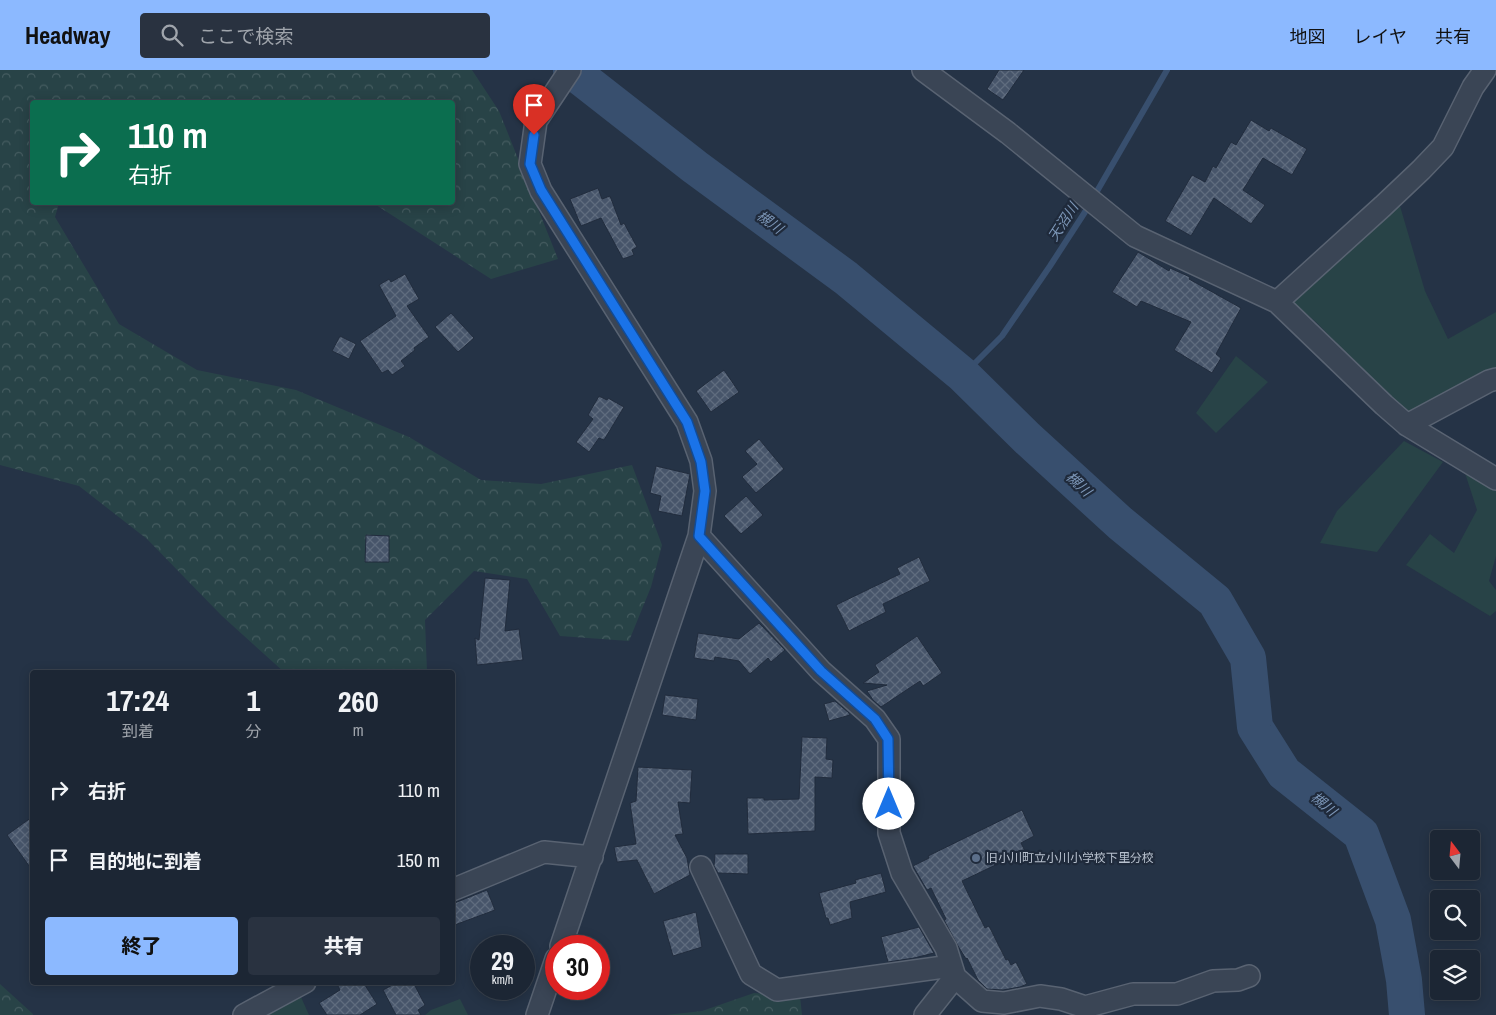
<!DOCTYPE html>
<html lang="ja">
<head>
<meta charset="utf-8">
<style>
	:root { --surface:#1c2634; --page:#293240; --text:#f1f3f6; --muted:#a0a5ac; --line:#3a434f; --accent:#8cb9ff }
	body { margin:0; font-family:"Archivo Narrow","Noto Sans JP",sans-serif; background:var(--page); color:var(--text); height:100vh; display:flex; flex-direction:column; font-size:19px; white-space:nowrap }
	* { box-sizing:border-box; margin:0 }
	p { font-size:16px; color:var(--muted) }
	.icon { flex:none; width:28px; height:28px; fill:none; stroke:currentColor; stroke-width:2; stroke-linecap:round; stroke-linejoin:round }
	.map { position:relative; flex:1; overflow:hidden }
	.panel { position:absolute; left:30px; top:600px; width:425px; height:315px; display:flex; flex-direction:column; background:var(--surface); border-radius:5px; box-shadow:0 2px 12px #0003,0 0 0 1px var(--line) }
	.panel>* { flex:none }
	.top-card { position:absolute; left:30px; top:30px; width:425px; height:105px; border-radius:5px; box-shadow:0 2px 12px #0003,0 0 0 1px var(--line); background:#0b6e4f; color:#fff; overflow:hidden }
	.needle { width:32px; rotate:344deg }
	.fabs { position:absolute; left:1430px; top:760px; display:grid; gap:10px }
	.fabs a { display:grid; place-items:center; width:50px; height:50px; border-radius:5px; background:var(--surface); box-shadow:0 2px 12px #0003,0 0 0 1px var(--line); font-size:25px }
	.speed { position:absolute; left:470px; top:865px; display:flex; gap:10px; font-size:25px; font-weight:700; text-align:center }
	.speed>* { display:grid; place-content:center; width:65px; height:65px; border-radius:50%; background:var(--surface); box-shadow:0 2px 12px #0003,0 0 0 1px var(--line); line-height:1 }
	.speed small { font-size:12px; font-weight:400 }
	.speed .limit { border:8px solid #d22; background:#fff; color:#111 }
	.pin { position:absolute; display:grid; place-items:center; width:42px; height:42px; color:#fff; margin:-51px -21px; border-radius:50% 50% 50% 0; rotate:-45deg; box-shadow:0 0 5px #0007 }
	.pin .icon { rotate:45deg }
	.me { position:absolute; width:55px; margin:-28px; rotate:0deg; stroke-linejoin:round; filter:drop-shadow(0 0 4px #0008) }
	.turn { display:flex; align-items:center; gap:18px; height:105px; padding:0 15px; font-size:22px }
	.turn .icon { width:65px; height:65px; stroke-width:2.5 }
	.turn b { display:block; font-size:35px; line-height:42px }
	.eta { display:flex; justify-content:space-evenly; align-items:center; height:85px; text-align:center }
	.eta b { font-size:30px; font-weight:800; line-height:35px }
	.cta { display:flex; gap:10px; margin-top:auto; padding:10px 15px }
	.cta a { flex:1; height:58px; border-radius:5px; background:var(--accent); color:#111; font-size:20px; font-weight:800; line-height:58px; text-align:center }
	.cta a+a { background:var(--page); color:var(--text) }
	ul { padding:0; list-style:none }
	li { display:flex; align-items:center; gap:15px; height:70px; padding:0 15px }
	li div { flex:1 }
	li b { display:block; font-size:19px }
	li em { font-style:normal }
	header { display:flex; align-items:center; gap:30px; box-sizing:border-box; height:70px; padding:0 25px; background:var(--accent); color:#111 }
	header strong { font-size:24px }
	nav { display:flex; gap:28px; margin-inline-start:auto; font-size:18px }
	.search { width:350px; height:45px; background:var(--page); display:flex; align-items:center; gap:12px; box-sizing:border-box; padding:0 18px; border-radius:5px; color:var(--muted); font-size:19px }
	.map>svg:first-child { display:block }
	.grass { fill:#284347 }
	.forest { fill:url(#forest-crowns) }
	.lines { fill:none; stroke-linecap:round; stroke-linejoin:round }
	.stream { stroke:#384f6e; stroke-width:6 }
	.river { stroke:#384f6e; stroke-width:36 }
	.building { fill:url(#building-cross-hatch); stroke:#212c3d }
	.minor-casing { stroke:#596372; stroke-width:24 }
	.minor { stroke:#3a4555; stroke-width:21 }
	.route-casing { stroke:#114b97; stroke-width:12 }
	.route { stroke:#1a73e8; stroke-width:9 }
	.service-dot { fill:#5c6f8a; stroke:#1f2a3b; stroke-width:2 }
	.labels { text-anchor:middle; stroke-width:4.5; stroke-linejoin:round; paint-order:stroke }
	.poi-label { font-size:12px; fill:#b8c1ce; stroke:#1f2a3b; text-anchor:start }
	.water-label { font-size:14px; font-style:italic; fill:#7d97b8; stroke:#1f2a3b }
</style>
</head>
<body>
<header>
<strong>Headway</strong>
<div class="search"><svg class="icon" aria-label="search" viewBox="0 0 24 24"><circle cx="10" cy="10" r="6"/><path d="M15 15l6 6"/></svg>ここで検索</div>
<nav><a>地図</a><a>レイヤ</a><a>共有</a></nav>
</header>
<div class="map">
<svg width="1496" height="945" viewBox="0 0 1496 945">
	<defs>
		<pattern id="forest-crowns" width="20" height="18" patternUnits="userSpaceOnUse" patternTransform="scale(1.25)"><rect width="20" height="18" fill="#284347"/><path d="M2 6a3 3 0 1 1 6 0M12 15a3 3 0 1 1 6 0" fill="none" stroke="#455c60"/></pattern>
		<pattern id="building-cross-hatch" width="8" height="8" patternUnits="userSpaceOnUse" patternTransform="scale(1.25)"><rect width="8" height="8" fill="#47556a"/><path d="M0 0l8 8M0 8l8-8" fill="none" stroke="#5f6c7e"/></pattern>
	</defs>
	<rect width="100%" height="100%" fill="#253346"/>
	<path class="grass" d="M 1400,136 L 1425,221 L 1448,269 L 1496,242 L 1496,300 L 1409,344 L 1383,322 L 1317,253 L 1293,233 L 1290,225 Z
		M 1236,286 L 1268,312 L 1216,363 L 1196,343 Z
		M 1404,371 L 1443,392 L 1377,482 L 1320,473 L 1337,441 Z
		M 1465,403 L 1496,420 L 1496,486 L 1489,511 L 1496,520 L 1496,541 L 1490,546 L 1406,495 L 1430,464 L 1454,483 L 1477,440 Z
		M 301,927 L 309,945 L 265,945 Z
		M 460,929 L 468,945 L 425,945 L 431,940 Z"/>
	<path class="forest" d="M 0,0 L 472,0 L 499,41 L 558,189 L 491,209 L 373,133 L 452,132 L 452,32 L 32,32 L 32,132 L 59,133 L 55,147 L 119,254 L 197,300 L 296,320 L 409,367 L 481,410 L 541,414 L 632,395 L 662,475 L 651,517 L 629,571 L 560,566 L 527,509 L 474,501 L 425,550 L 427,602 L 284,602 L 222,546 L 147,469 L 79,416 L 0,395 Z
		M 0,914 L 33,944 L 33,945 L 0,945 Z
		M 754,923 L 800,926 L 802,945 L 666,945 L 702,941 Z"/>
	<g class="lines">
		<path class="stream" d="M 963,305 L 1002,266 L 1050,196 L 1085,142 L 1167,0"/>
		<path class="river" d="M 571,0 L 695,97 L 846,208 L 963,305 L 1027,368 L 1120,453 L 1215,531 L 1248,588 L 1255,657 L 1284,703 L 1361,764 L 1393,850 L 1404,910 L 1407,945"/>
	</g>
	<path class="building" d="M 999,0 L 1024,0 L 1003,30 L 987,19 Z
		M 1251,50 L 1269,61 L 1271,58 L 1307,79 L 1292,105 L 1263,88 L 1243,120 L 1265,135 L 1251,154 L 1214,128 L 1191,166 L 1165,151 L 1192,105 L 1205,112 L 1213,96 L 1216,98 L 1231,72 L 1236,75 Z
		M 598,118 L 602,129 L 610,126 L 621,155 L 624,153 L 637,177 L 632,180 L 634,185 L 623,189 L 601,148 L 581,156 L 570,129 Z
		M 1138,182 L 1169,201 L 1170,198 L 1190,207 L 1189,209 L 1241,238 L 1216,284 L 1221,288 L 1212,303 L 1174,280 L 1191,252 L 1141,231 L 1137,237 L 1112,222 Z
		M 405,204 L 419,229 L 407,236 L 429,267 L 414,278 L 415,280 L 401,291 L 405,296 L 392,305 L 388,300 L 382,303 L 360,271 L 396,246 L 379,215 L 389,209 L 391,212 Z
		M 451,243 L 474,268 L 458,282 L 435,257 Z
		M 340,266 L 356,274 L 349,289 L 332,281 Z
		M 724,300 L 739,322 L 711,342 L 696,321 Z
		M 599,326 L 607,330 L 608,328 L 624,337 L 604,370 L 599,368 L 589,382 L 576,372 L 593,349 L 588,345 Z
		M 759,369 L 784,399 L 756,423 L 742,407 L 757,394 L 745,381 Z
		M 656,396 L 690,404 L 682,446 L 658,441 L 661,426 L 650,423 Z
		M 746,426 L 763,445 L 741,464 L 724,446 Z
		M 366,465 L 389,466 L 389,492 L 365,492 Z
		M 919,487 L 930,511 L 883,534 L 886,542 L 849,561 L 836,535 L 900,504 L 897,498 Z
		M 485,508 L 510,510 L 505,561 L 519,559 L 523,590 L 477,595 L 475,568 L 479,570 Z
		M 759,553 L 785,580 L 771,592 L 768,588 L 750,604 L 739,591 L 715,587 L 714,591 L 694,588 L 698,563 L 739,569 Z
		M 917,566 L 942,603 L 923,616 L 920,611 L 881,637 L 873,630 L 867,621 L 887,615 L 863,613 L 879,602 L 875,595 Z
		M 665,625 L 698,629 L 696,650 L 662,645 Z
		M 835,631 L 849,643 L 850,645 L 829,651 L 824,634 Z
		M 802,667 L 827,668 L 826,689 L 833,690 L 832,708 L 815,707 L 815,761 L 748,764 L 747,728 L 764,728 L 764,730 L 799,729 Z
		M 638,697 L 692,700 L 690,733 L 678,732 L 683,764 L 675,765 L 687,788 L 690,805 L 654,824 L 637,790 L 617,792 L 614,777 L 636,774 L 630,733 L 636,731 Z
		M 1022,740 L 1034,766 L 1021,773 L 1025,781 L 962,811 L 985,858 L 989,856 L 1006,890 L 1008,889 L 1011,895 L 1016,892 L 1027,914 L 1020,917 L 1003,920 L 987,919 L 978,910 L 967,888 L 966,889 L 958,876 L 944,850 L 946,849 L 931,818 L 927,820 L 913,796 L 929,788 L 928,786 Z
		M 32,747 L 32,800 L 7,765 Z
		M 715,784 L 748,784 L 748,804 L 718,803 L 714,796 Z
		M 881,803 L 886,822 L 850,832 L 852,848 L 830,855 L 828,848 L 826,848 L 819,823 L 856,813 L 855,810 Z
		M 487,820 L 495,840 L 452,856 L 452,834 Z
		M 696,842 L 702,877 L 673,886 L 663,851 Z
		M 919,857 L 934,883 L 914,888 L 888,892 L 881,867 Z
		M 336,912 L 363,912 L 377,934 L 360,945 L 327,945 L 319,933 L 340,920 Z
		M 398,912 L 413,912 L 425,935 L 418,940 L 421,945 L 396,945 L 383,920 Z"/>
	<g class="lines">
		<g class="minor-casing">
			<path id="minor" d="M 923,0 L 1008,63 L 1135,166 L 1277,232 L 1384,335 L 1407,355 L 1496,409
				M 1277,232 L 1383,136 L 1421,100 L 1443,77 L 1473,17 L 1485,0
				M 1407,355 L 1489,311 L 1496,309
				M 699,466 L 821,601 L 875,649 L 889,669 L 889,763 L 902,803 L 946,878 L 955,907 L 925,945
				M 701,797 L 751,904 L 777,920 L 951,896
				M 452,820 L 544,782 L 592,787
				M 561,876 L 699,466 L 705,421 L 701,391 L 687,352 L 541,121 L 530,94 L 536,51 L 570,0
				M 955,907 L 982,931 L 1004,933 L 1040,926 L 1061,929 L 1085,937 L 1133,924 L 1177,924 L 1213,911 L 1238,910 L 1249,906
				M 244,945 L 305,912
				M 537,945 L 556,889"/>
		</g>
		<use href="#minor" class="minor"/>
	</g>
	<g class="lines">
		<g class="route-casing">
			<path id="route" d="M 534,65 L 530,94 L 541,120 L 687,352 L 701,392 L 705,421 L 699,466 L 821,601 L 875,649 L 888,669 L 889,734"/>
		</g>
		<use href="#route" class="route"/>
	</g>
	<circle class="service-dot" cx="976" cy="788" r="5"/>
	<g class="labels">
		<g class="poi-label">
			<text x="986" y="792">旧小川町立小川小学校下里分校</text>
		</g>
		<g class="water-label">
			<text transform="translate(770 152) rotate(36)" y="5">槻川</text>
			<text transform="translate(1063 152) rotate(-57)" y="5">天沼川</text>
			<text transform="translate(1079 414) rotate(43)" y="5">槻川</text>
			<text transform="translate(1324 734) rotate(39)" y="5">槻川</text>
		</g>
	</g>
</svg>
<div class="fabs">
<a><svg class="needle" viewBox="-14 -14 28 28"><path d="M0-13l5 13h-10z" fill="#e53935"/><path d="M0 13l5-13h-10z" fill="#a0a5ac"/></svg></a>
<a><svg class="icon" aria-label="search" viewBox="0 0 24 24"><circle cx="10" cy="10" r="6"/><path d="M15 15l6 6"/></svg></a>
<a><svg class="icon" aria-label="layers" viewBox="0 0 24 24"><path d="M12 4l9 5-9 5-9-5zM3 14l9 5 9-5"/></svg></a>
</div>
<div class="speed"><div>29<small>km/h</small></div><div class="limit">30</div></div>
<div class="pin" style="left:534px;top:65px;background:#d93025"><svg class="icon" aria-label="arrive" viewBox="0 0 24 24"><path d="M6 21V4h12l-3 4 3 4H6"/></svg></div>
<svg class="me" style="left:889px;top:734px" viewBox="-20 -20 40 40"><circle r="19" fill="#fff"/><path d="M0-13L10 11 0 6-10 11z" fill="#1a73e8"/></svg>
<div class="top-card">
<div class="turn"><svg class="icon" aria-label="right" viewBox="0 0 24 24"><path d="M7 20v-9h11M14 6l5 5-5 5"/></svg><div><b>110 m</b>右折</div></div>
</div>
<section class="panel">
<div class="eta">
<div><b>17:24</b><p>到着</p></div>
<div><b>1</b><p>分</p></div>
<div><b>260</b><p>m</p></div>
</div>
<ul>
<li><svg class="icon" aria-label="right" viewBox="0 0 24 24"><path d="M7 20v-9h11M14 6l5 5-5 5"/></svg><div><b>右折</b></div><em>110 m</em></li>
<li><svg class="icon" aria-label="arrive" viewBox="0 0 24 24"><path d="M6 21V4h12l-3 4 3 4H6"/></svg><div><b>目的地に到着</b></div><em>150 m</em></li>
</ul>
<div class="cta"><a>終了</a><a>共有</a></div>
</section>
</div>
</body>
</html>
